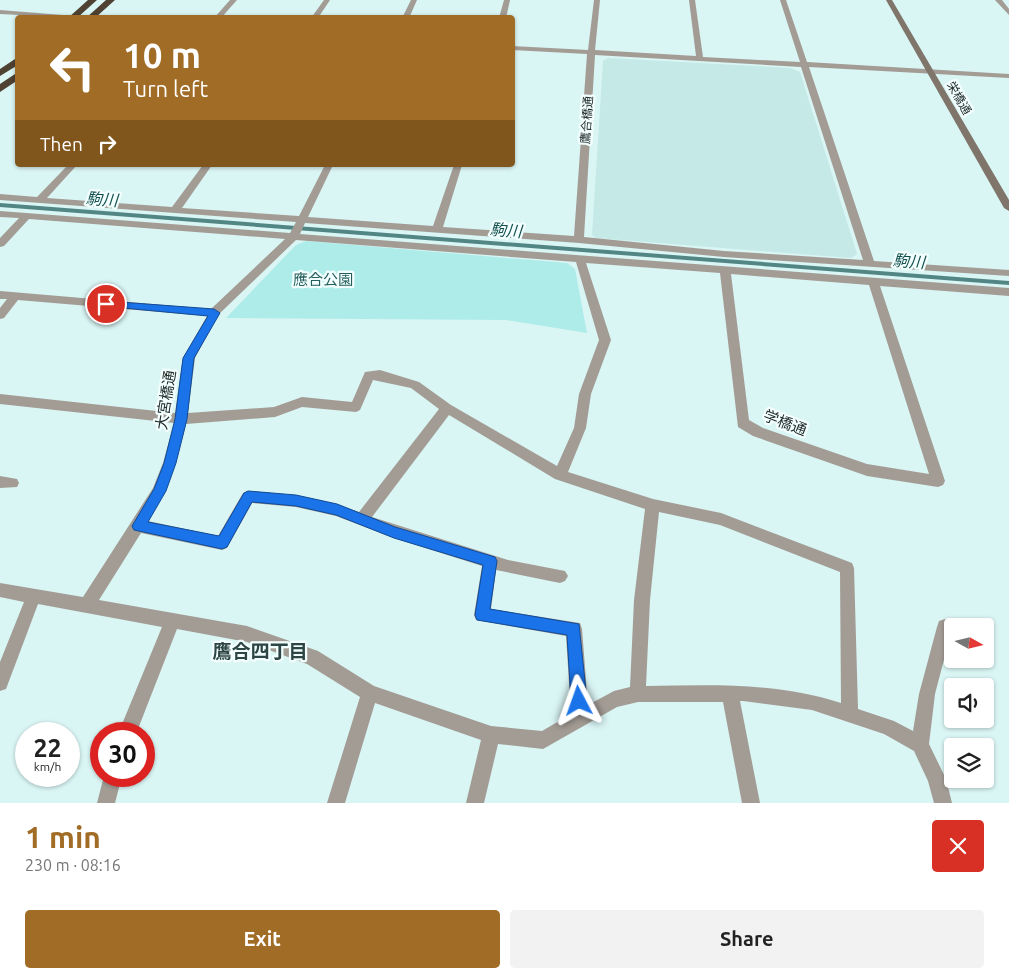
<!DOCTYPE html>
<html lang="en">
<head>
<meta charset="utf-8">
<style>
	:root { --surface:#fff; --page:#f2f2f2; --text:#222; --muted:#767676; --accent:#a16c25 }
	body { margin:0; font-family:Ubuntu,"Noto Sans JP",sans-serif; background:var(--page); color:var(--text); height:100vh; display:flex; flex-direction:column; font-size:19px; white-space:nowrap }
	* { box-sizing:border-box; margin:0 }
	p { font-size:16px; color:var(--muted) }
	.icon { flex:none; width:28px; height:28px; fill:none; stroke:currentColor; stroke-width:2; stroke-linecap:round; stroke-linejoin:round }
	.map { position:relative; height:803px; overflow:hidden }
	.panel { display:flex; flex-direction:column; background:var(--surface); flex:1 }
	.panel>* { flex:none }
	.hud { position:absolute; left:15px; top:15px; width:500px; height:152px; border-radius:5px; box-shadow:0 1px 4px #0004; background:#a16c25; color:#fff; overflow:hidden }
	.needle { width:32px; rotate:98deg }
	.controls { position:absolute; left:944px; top:618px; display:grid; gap:10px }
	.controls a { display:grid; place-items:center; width:50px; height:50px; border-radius:5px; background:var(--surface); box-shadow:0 1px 4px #0004; font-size:25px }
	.speed { position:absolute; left:15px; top:722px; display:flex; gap:10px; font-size:25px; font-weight:700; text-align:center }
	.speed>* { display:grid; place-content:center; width:65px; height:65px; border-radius:50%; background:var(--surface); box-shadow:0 1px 4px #0004; line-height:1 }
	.speed small { font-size:12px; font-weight:400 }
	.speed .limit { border:8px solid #d22; background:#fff; color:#111 }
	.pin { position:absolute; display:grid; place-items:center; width:42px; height:42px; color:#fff; margin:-21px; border:2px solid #fff; border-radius:50%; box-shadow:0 1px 5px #0007 }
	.me { position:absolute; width:55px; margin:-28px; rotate:356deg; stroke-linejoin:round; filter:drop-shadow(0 0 4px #0008) }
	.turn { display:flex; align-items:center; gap:18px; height:105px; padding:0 25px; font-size:22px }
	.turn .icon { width:65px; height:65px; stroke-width:2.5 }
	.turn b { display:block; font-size:35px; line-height:42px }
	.then { display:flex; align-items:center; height:48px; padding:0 25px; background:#0003; gap:10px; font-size:19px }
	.round { display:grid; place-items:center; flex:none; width:52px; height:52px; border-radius:5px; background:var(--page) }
	.summary { display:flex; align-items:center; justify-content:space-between; height:85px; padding:0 25px }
	h1 { font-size:30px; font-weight:700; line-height:38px; color:var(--accent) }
	.cta { display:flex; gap:10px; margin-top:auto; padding:10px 25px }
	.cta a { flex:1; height:58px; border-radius:5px; background:var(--accent); color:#fff; font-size:20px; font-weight:700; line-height:58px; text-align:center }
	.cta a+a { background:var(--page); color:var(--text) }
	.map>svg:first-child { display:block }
	.built { fill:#c4e9e7 }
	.green { fill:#aeecea }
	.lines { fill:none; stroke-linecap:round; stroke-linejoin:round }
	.stream { fill:#528684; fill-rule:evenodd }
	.street { fill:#a39c95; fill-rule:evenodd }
	.secondary { fill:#7f756a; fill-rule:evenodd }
	.highway { fill:#4f4233; fill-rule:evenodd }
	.route { fill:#1a73e8; stroke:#114b97 }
	.labels { text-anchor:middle; stroke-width:4.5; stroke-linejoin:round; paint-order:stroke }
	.far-street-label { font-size:12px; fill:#212c2b; stroke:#f3fffe }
	.park-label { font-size:15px; fill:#255f5d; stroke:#f3fffe }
	.street-label { font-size:15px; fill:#212c2b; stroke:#f3fffe }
	.water-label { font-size:16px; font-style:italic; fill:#13504f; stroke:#f3fffe }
	.near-neighbourhood-label { font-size:19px; font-weight:bold; fill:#2d4544; stroke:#f3fffe }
</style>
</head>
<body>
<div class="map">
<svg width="1009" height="803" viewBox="0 0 1009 803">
	<rect width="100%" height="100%" fill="#d9f5f4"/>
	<path class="built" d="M 608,58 L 790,68 L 800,72 L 857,254 L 851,258 L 596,238 L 592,235 L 603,61 Z"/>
	<path class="green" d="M 306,241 L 567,263 L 575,269 L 587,333 L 506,320 L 226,318 L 296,245 Z"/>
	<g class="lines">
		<path class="stream" d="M 0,203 L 1009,281 L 1009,285 L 0,207 Z"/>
		<path class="street" d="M 230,0 L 237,0 L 221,18 L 214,18 Z
			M 324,0 L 330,0 L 318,18 L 311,18 Z
			M 411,0 L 417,0 L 409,18 L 402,18 Z
			M 504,0 L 510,0 L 506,18 L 499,18 Z
			M 594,0 L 600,0 L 595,50 L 696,56 L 689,0 L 695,0 L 703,57 L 800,62 L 780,0 L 786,0 L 807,62 L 1009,74 L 1009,78 L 809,67 L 874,261 L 1009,270 L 1009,276 L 724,257 L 579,243 L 305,223 L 300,234 L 1009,288 L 1009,296 L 880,286 L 945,481 L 943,485 L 938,487 L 867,476 L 753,436 L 738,427 L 720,273 L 586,263 L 611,340 L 591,394 L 586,428 L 568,472 L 653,499 L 721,513 L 852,563 L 854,568 L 858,709 L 894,721 L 913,731 L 919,694 L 937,627 L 939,621 L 945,619 L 951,621 L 952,629 L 935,694 L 929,744 L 946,779 L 952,803 L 934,803 L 928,781 L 914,751 L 884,734 L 812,710 L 743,701 L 740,701 L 760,803 L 742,803 L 723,702 L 638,702 L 617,707 L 543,749 L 498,744 L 484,803 L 466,803 L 481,740 L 375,703 L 345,803 L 327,803 L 360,697 L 307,664 L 247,642 L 177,629 L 136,734 L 118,734 L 162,627 L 38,604 L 6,689 L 0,691 L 0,662 L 24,602 L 0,597 L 0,583 L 83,597 L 153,488 L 163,463 L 174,423 L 0,404 L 0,394 L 175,413 L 183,358 L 207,316 L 18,300 L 4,318 L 0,319 L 0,308 L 7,299 L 0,299 L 0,291 L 211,309 L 285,239 L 29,219 L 4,246 L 0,247 L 0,238 L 19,218 L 0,217 L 0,211 L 290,233 L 296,222 L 0,200 L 0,194 L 37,197 L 68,165 L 77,165 L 47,198 L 172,207 L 203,165 L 212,165 L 182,208 L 299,216 L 325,165 L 333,165 L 308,217 L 433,226 L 454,165 L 462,165 L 443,227 L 574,236 L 587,54 L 512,50 L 512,46 L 588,50 ZM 595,55 L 801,67 L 863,260 L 724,251 L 584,237 ZM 296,240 L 576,262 L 599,340 L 579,394 L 574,428 L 557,466 L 451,405 L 419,382 L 380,370 L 365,372 L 352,402 L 302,397 L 274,407 L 188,413 L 195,358 L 218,315 ZM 731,274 L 869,285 L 929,474 L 867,464 L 763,428 L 749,420 ZM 373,380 L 411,388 L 439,409 L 359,512 C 323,498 286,494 248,491 L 243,493 L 218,536 L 148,521 C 169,487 177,462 186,424 L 275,417 L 302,407 L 356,412 L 360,410 ZM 449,415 L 555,479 L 645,509 L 634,600 L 630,687 L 614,691 L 588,705 L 582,629 L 580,623 L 491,609 L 496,570 L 560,583 L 565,581 L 568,576 L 565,571 L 508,560 L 372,517 ZM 252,503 L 296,507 L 336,516 L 394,538 L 482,566 L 474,615 L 476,620 L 566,636 L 571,714 L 542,731 L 491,726 L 374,686 L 318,651 L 247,626 L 99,600 L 141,533 L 222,550 L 227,548 ZM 659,512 L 720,525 L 840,572 L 841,703 C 777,682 713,685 646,686 L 650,600 Z
			M 995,0 L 1002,0 L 1009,9 L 1009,15 Z
			M 0,10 L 75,16 L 78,18 L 0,14 Z
			M 0,476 L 17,479 L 19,483 L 17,487 L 0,488 Z
			M 104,776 L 122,776 L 115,803 L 97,803 Z"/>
		<path class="secondary" d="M 886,0 L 892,0 L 1009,200 L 1009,211 L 1004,208 Z"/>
		<path class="highway" d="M 88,0 L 97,0 L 77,18 L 68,18 Z
			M 106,0 L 115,0 L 95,18 L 86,18 Z
			M 18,57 L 18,65 L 0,76 L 0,69 Z
			M 18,72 L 18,80 L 0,92 L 0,84 Z"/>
	</g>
	<path class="route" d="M 106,301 L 214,309 L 220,313 L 194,358 L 187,419 L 176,463 L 166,491 L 148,522 L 219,536 L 244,493 L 248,491 L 296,495 L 337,504 L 395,527 L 495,557 L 497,561 L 490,609 L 579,624 L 587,701 L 585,707 L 579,709 L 574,707 L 571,701 L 567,635 L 477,620 L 475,615 L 483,565 L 394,538 L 336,515 L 296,506 L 252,502 L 227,547 L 222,549 L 134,530 L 132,526 L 154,489 L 164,463 L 175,419 L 183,358 L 208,316 L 102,306 L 101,304 Z"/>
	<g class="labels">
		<g class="far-street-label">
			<text transform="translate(959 98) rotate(60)" y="4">栄橋通</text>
			<text transform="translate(587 120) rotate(-86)" y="4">鷹合橋通</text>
		</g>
		<g class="park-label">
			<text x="323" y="285">應合公園</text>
		</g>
		<g class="street-label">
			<text transform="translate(166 400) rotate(-81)" y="5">大宮橋通</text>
			<text transform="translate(785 423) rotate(21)" y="5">学橋通</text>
		</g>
		<g class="water-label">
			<text transform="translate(102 199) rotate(4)" y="6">駒川</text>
			<text transform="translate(506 230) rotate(4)" y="6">駒川</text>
			<text transform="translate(909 261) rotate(4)" y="6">駒川</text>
		</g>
		<g class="near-neighbourhood-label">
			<text x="260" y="658">鷹合四丁目</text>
		</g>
	</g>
</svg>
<div class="controls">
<a><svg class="needle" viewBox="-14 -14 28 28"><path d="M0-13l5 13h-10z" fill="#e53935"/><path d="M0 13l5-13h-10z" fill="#767676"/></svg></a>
<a><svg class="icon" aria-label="sound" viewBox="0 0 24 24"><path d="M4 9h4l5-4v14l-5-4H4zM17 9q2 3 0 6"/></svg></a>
<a><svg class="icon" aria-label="layers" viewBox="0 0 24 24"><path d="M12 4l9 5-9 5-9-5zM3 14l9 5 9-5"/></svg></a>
</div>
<div class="speed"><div>22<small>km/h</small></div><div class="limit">30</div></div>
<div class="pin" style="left:106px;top:304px;background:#d93025"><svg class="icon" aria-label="arrive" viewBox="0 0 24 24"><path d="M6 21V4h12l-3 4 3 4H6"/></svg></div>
<svg class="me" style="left:579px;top:701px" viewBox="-20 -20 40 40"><path d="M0-17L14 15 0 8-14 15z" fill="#1a73e8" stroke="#fff" stroke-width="4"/></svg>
<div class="hud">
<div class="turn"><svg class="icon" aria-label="left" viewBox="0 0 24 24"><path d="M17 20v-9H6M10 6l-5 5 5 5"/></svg><div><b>10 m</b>Turn left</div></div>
<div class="then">Then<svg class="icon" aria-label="right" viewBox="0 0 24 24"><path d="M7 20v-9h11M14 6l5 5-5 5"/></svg></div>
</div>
</div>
<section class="panel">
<div class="summary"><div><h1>1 min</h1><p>230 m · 08:16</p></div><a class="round" style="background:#d93025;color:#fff"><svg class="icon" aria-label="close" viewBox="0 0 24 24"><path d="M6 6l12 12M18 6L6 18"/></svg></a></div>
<div class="cta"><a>Exit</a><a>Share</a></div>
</section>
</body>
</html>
